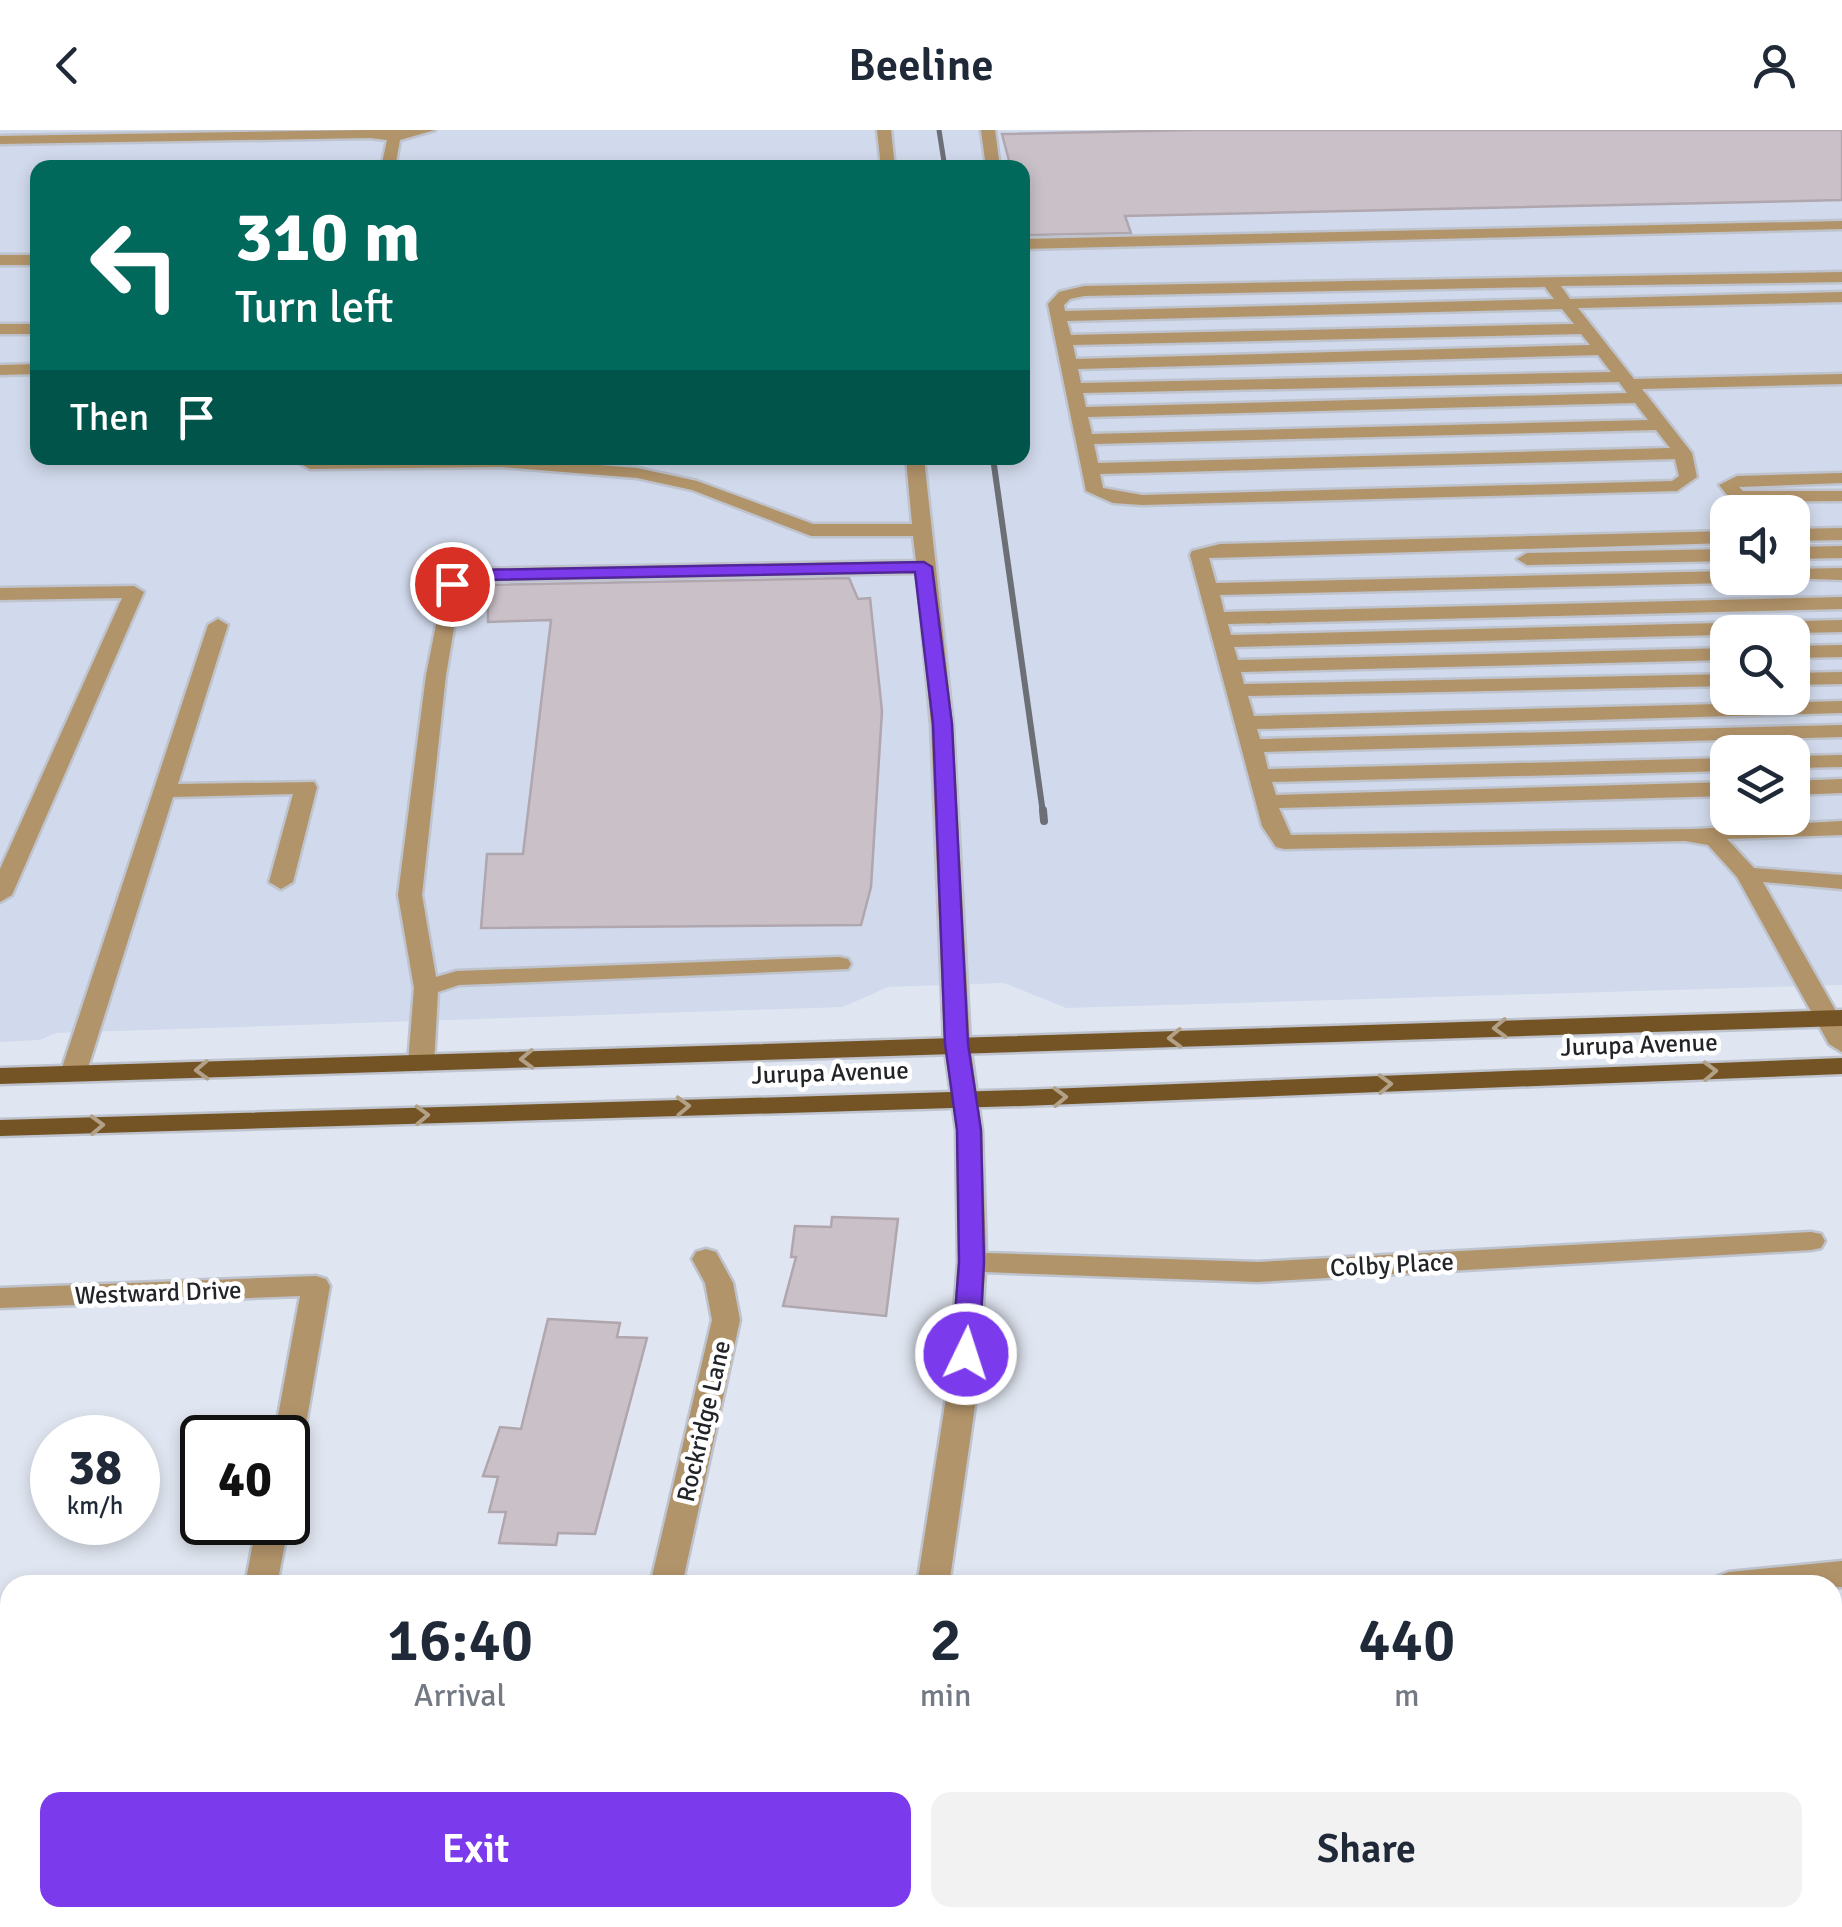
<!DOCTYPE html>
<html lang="en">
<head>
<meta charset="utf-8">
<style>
	:root { --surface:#fff; --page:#f2f2f3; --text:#1f2937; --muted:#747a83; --accent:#7c3aed }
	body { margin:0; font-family:Signika,sans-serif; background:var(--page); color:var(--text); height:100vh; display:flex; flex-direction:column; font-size:38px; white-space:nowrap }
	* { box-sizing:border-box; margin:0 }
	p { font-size:32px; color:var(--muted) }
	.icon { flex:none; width:55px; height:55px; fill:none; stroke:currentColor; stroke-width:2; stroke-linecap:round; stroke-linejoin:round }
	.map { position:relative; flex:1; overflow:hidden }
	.drawer { position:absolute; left:0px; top:1445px; width:1842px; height:352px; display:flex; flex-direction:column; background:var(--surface); border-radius:30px 30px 0 0; box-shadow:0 5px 15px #0003 }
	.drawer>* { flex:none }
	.top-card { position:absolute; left:30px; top:30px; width:1000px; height:305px; border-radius:20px; box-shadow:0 5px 15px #0003; background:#00695c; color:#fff; overflow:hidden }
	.controls { position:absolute; left:1710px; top:365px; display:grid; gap:20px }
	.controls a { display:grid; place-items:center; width:100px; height:100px; border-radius:20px; background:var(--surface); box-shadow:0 5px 15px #0003; font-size:50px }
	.speed { position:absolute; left:30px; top:1285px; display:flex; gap:20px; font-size:50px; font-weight:700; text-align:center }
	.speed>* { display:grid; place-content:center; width:130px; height:130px; border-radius:50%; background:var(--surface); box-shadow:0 5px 15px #0003; line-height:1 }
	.speed small { font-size:25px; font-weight:400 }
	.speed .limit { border:5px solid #111; border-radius:15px; background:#fff; color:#111 }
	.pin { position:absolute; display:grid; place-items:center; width:85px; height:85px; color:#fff; margin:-42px; border:5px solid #fff; border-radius:50%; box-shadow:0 2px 10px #0007 }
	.me { position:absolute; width:110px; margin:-55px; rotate:4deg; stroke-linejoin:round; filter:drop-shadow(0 0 8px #0008) }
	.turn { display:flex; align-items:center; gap:35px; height:210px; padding:0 40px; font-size:45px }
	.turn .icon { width:130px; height:130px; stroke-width:2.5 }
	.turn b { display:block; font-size:70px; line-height:85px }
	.then { display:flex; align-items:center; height:95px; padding:0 40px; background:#0003; gap:20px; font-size:38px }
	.eta { display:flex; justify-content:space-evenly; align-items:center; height:170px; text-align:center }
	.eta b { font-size:60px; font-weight:600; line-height:70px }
	.primary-button { display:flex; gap:20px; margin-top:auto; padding:20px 40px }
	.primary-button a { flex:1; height:115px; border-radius:20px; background:var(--accent); color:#fff; font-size:40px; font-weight:600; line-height:115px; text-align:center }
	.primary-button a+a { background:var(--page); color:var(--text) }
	header { display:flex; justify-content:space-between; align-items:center; height:130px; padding:0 40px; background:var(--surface); font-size:45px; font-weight:600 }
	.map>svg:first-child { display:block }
	.built { fill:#d1daec; fill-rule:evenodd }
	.green { fill:#c7d5a6 }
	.building { fill:#cac0c8; stroke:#b0a6ae; stroke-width:2.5 }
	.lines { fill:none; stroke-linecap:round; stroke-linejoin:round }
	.minor-casing { stroke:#bec3cd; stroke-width:5 }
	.major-casing { stroke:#bec3cd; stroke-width:5 }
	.minor { fill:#b2946a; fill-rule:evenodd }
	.major { fill:#745425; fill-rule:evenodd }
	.rail-far2 { stroke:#6c6f76; stroke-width:5 }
	.rail-far1 { stroke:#6c6f76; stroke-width:6 }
	.rail { stroke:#6c6f76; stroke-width:8 }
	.oneway { stroke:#b3a187 }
	.route { fill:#7c3aed; stroke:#51269a; stroke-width:2.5 }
	.labels { text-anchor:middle; stroke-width:9; stroke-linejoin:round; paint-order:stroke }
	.street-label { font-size:25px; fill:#222428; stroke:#fff }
</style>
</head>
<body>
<header><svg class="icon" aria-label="back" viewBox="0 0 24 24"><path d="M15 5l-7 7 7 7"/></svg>Beeline<svg class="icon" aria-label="person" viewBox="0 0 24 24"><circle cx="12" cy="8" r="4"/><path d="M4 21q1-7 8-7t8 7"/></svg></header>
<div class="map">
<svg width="1842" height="1797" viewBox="0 0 1842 1797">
	<rect width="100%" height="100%" fill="#e0e6f1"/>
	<path class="built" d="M 0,0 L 1842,0 L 1842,855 L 1066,878 L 1004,853 L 888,857 L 843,877 L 56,903 L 40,910 L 0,912 ZM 38,38 L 1022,38 L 1022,328 L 38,328 ZM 1728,382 L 1792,382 L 1792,448 L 1728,448 ZM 1728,502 L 1792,502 L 1792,568 L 1728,568 ZM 1728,622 L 1792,622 L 1792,688 L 1728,688 Z"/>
	<path class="green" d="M 10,1771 L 10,1788 L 794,1788 L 791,1797 L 0,1797 L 0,1772 Z"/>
	<path class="building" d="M 1194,0 L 1842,0 L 1842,70 L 1125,86 L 1131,103 L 1029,105 L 1022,81 L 1022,38 L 1011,38 L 1002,4 Z
		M 849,448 L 858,469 L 870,468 L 882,581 L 871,757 L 861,795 L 481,798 L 487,724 L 523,724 L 551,490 L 488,492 L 488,455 Z
		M 832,1087 L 898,1089 L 886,1186 L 783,1176 L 796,1127 L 791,1127 L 795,1096 L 831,1097 Z
		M 548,1189 L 620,1193 L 617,1207 L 647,1208 L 595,1404 L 558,1403 L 556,1415 L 499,1413 L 506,1382 L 489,1382 L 498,1347 L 483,1346 L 500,1297 L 521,1299 Z"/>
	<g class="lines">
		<g class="minor-casing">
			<path id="minor" d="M 364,0 L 435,0 L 400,10 L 395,38 L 381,38 L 387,10 L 370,8 L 0,14 L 0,6 Z
				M 877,0 L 891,0 L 895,38 L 881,38 Z
				M 981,0 L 995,0 L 1000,38 L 986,38 Z
				M 1842,91 L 1842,99 L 1022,119 L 1022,109 Z
				M 0,125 L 38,125 L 38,135 L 0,135 Z
				M 1842,142 L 1842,152 L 1561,156 L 1570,169 L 1842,162 L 1842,172 L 1578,178 L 1634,249 L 1842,244 L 1842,254 L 1642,259 L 1692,323 L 1697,347 L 1677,361 L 1142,375 L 1113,373 L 1086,361 L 1048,174 L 1059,162 L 1084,156 ZM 1545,157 L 1554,169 L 1065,181 L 1064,175 L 1070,169 L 1084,166 ZM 1562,179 L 1574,194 L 1071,205 L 1067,191 ZM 1581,204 L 1590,215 L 1076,229 L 1073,215 ZM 1598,225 L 1611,242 L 1081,253 L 1078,239 ZM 1619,252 L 1627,263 L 1086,277 L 1083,263 ZM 1635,273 L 1648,290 L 1092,304 L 1088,287 ZM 1656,300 L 1670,318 L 1098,333 L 1094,314 ZM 1675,329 L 1679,346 L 1672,351 L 1142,365 L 1103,358 L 1100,344 Z
				M 0,194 L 38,194 L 38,204 L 0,204 Z
				M 38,234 L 38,244 L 0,245 L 0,235 Z
				M 512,328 L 637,338 L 697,351 L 813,394 L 912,394 L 906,328 L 924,328 L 953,595 L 970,914 L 982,1000 L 986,1123 L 1258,1132 L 1811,1102 L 1821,1104 L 1825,1111 L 1821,1118 L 1811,1120 L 1258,1152 L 985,1142 L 978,1255 L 949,1455 L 917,1455 L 948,1255 L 958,1132 L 956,1000 L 944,914 L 931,595 L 917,443 L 476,451 L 461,457 L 446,545 L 422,765 L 436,847 L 457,841 L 839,827 L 848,829 L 851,834 L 848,839 L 459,855 L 438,862 L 434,933 L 421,941 L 408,933 L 414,858 L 398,765 L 426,545 L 445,450 L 473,439 L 916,431 L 913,406 L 811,406 L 692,360 L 637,348 L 502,337 L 310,339 L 301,334 L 310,329 Z
				M 1842,343 L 1842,353 L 1739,357 L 1743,361 L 1842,361 L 1842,371 L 1738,372 L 1732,371 L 1719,355 L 1737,346 Z
				M 1842,398 L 1842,410 L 1792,411 L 1792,399 Z
				M 1728,401 L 1728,413 L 1209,428 L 1216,453 L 1728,441 L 1728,448 L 1737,448 L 1728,453 L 1220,465 L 1224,482 L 1842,467 L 1842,479 L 1228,494 L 1231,505 L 1842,490 L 1842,502 L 1234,517 L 1238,530 L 1728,518 L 1728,530 L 1241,542 L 1244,554 L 1728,544 L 1728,556 L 1248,566 L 1254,586 L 1842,571 L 1842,583 L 1257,599 L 1260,609 L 1842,595 L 1842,607 L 1264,622 L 1268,639 L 1728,628 L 1728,641 L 1272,652 L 1276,665 L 1728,652 L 1728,666 L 1279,678 L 1291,705 L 1694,699 L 1842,691 L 1842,705 L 1727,709 L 1754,738 L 1842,745 L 1842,759 L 1763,752 L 1842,892 L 1842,922 L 1829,914 L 1737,747 L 1708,715 L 1685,711 L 1284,719 L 1276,717 L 1262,696 L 1190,425 L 1192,421 L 1220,414 Z
				M 1842,416 L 1842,428 L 1792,429 L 1792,417 Z
				M 1728,419 L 1728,431 L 1527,435 L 1517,429 L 1527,423 Z
				M 1842,438 L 1842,450 L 1784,448 L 1792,448 L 1792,439 Z
				M 134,456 L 144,462 L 12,765 L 0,772 L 0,739 L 122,468 L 0,470 L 0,458 Z
				M 218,489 L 228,495 L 178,654 L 314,652 L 317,657 L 293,752 L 281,759 L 269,752 L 293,664 L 173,667 L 86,944 L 82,950 L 64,950 L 60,944 L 208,495 Z
				M 1842,515 L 1842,527 L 1792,528 L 1792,516 Z
				M 1842,542 L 1842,554 L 1792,555 L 1792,543 Z
				M 1842,625 L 1842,637 L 1792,638 L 1792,626 Z
				M 1842,649 L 1842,663 L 1792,665 L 1792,651 Z
				M 706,1119 L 716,1122 L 733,1153 L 740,1190 L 682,1455 L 650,1455 L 712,1190 L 705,1153 L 692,1129 L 696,1122 Z
				M 316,1146 L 326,1149 L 330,1156 L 303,1311 L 299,1319 L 288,1322 L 288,1308 L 274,1308 L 300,1166 L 0,1178 L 0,1158 Z
				M 288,1390 L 289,1392 L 277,1455 L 245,1455 L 257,1392 Z
				M 1842,1431 L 1842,1457 L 1713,1455 L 1718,1446 L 1729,1442 Z
				M 0,1574 L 10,1574 L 10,1602 L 0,1602 Z
				M 826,1788 L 862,1788 L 859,1797 L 823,1797 Z"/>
		</g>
		<g class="major-casing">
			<path id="major" d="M 1842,880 L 1842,896 L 0,954 L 0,938 Z
				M 1842,928 L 1842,944 L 1022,976 L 0,1006 L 0,990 L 1022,960 Z"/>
		</g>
		<use href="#minor" class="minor"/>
		<use href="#major" class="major"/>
		<path class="rail-far2" d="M 939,0 L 945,38"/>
		<path class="rail-far1" d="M 993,328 L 1043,683"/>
		<path class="rail" d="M 1043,680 L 1044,691"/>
	</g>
	<defs><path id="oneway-chevron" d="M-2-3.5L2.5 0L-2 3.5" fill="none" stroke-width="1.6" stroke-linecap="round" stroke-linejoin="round" transform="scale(2.5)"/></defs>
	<g class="oneway">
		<use href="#oneway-chevron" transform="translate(1500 898) rotate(178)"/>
		<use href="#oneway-chevron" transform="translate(1175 908) rotate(178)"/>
		<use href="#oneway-chevron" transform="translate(527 929) rotate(178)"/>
		<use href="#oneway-chevron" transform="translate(202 940) rotate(178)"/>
		<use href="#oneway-chevron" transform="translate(1710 941) rotate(-2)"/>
		<use href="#oneway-chevron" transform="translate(1385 954) rotate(-2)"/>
		<use href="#oneway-chevron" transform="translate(1060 967) rotate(-2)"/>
		<use href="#oneway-chevron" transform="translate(683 976) rotate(-2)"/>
		<use href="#oneway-chevron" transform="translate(422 985) rotate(-2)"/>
		<use href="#oneway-chevron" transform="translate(97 995) rotate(-2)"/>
	</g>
	<path class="route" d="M 924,432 L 932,437 L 952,594 L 968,914 L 981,1000 L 984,1132 L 979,1224 L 975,1231 L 956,1231 L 952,1224 L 959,1132 L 957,1000 L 945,914 L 933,594 L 915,442 L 476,450 L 452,459 L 443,454 L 474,440 Z"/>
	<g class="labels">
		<g class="street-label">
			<text transform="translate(1639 914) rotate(-2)" y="9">Jurupa Avenue</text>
			<text transform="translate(830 942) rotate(-2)" y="9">Jurupa Avenue</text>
			<text transform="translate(1392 1134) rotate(-3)" y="9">Colby Place</text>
			<text transform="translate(158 1162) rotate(-2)" y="9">Westward Drive</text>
			<text transform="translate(703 1291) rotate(-77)" y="9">Rockridge Lane</text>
		</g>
	</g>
</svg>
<div class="controls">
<a><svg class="icon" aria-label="sound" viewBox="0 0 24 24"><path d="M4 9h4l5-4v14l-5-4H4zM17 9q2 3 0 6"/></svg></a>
<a><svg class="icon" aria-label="search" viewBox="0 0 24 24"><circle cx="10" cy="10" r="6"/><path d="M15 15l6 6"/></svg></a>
<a><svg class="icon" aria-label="layers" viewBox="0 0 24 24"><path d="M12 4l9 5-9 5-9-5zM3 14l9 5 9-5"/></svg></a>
</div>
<div class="speed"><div>38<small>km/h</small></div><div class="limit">40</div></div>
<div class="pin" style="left:452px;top:454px;background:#d93025"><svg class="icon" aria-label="arrive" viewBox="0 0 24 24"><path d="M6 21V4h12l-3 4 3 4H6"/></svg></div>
<svg class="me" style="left:966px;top:1224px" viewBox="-20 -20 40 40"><circle r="17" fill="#7c3aed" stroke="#fff" stroke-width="3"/><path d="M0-11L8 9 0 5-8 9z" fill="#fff"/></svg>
<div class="top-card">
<div class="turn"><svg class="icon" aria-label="left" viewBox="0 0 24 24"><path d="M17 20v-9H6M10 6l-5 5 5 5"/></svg><div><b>310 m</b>Turn left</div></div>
<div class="then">Then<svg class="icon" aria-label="arrive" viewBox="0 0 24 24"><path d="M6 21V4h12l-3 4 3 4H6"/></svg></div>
</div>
<section class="drawer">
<div class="eta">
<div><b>16:40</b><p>Arrival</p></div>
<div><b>2</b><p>min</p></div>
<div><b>440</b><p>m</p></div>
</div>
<div class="primary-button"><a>Exit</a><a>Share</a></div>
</section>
</div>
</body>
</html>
